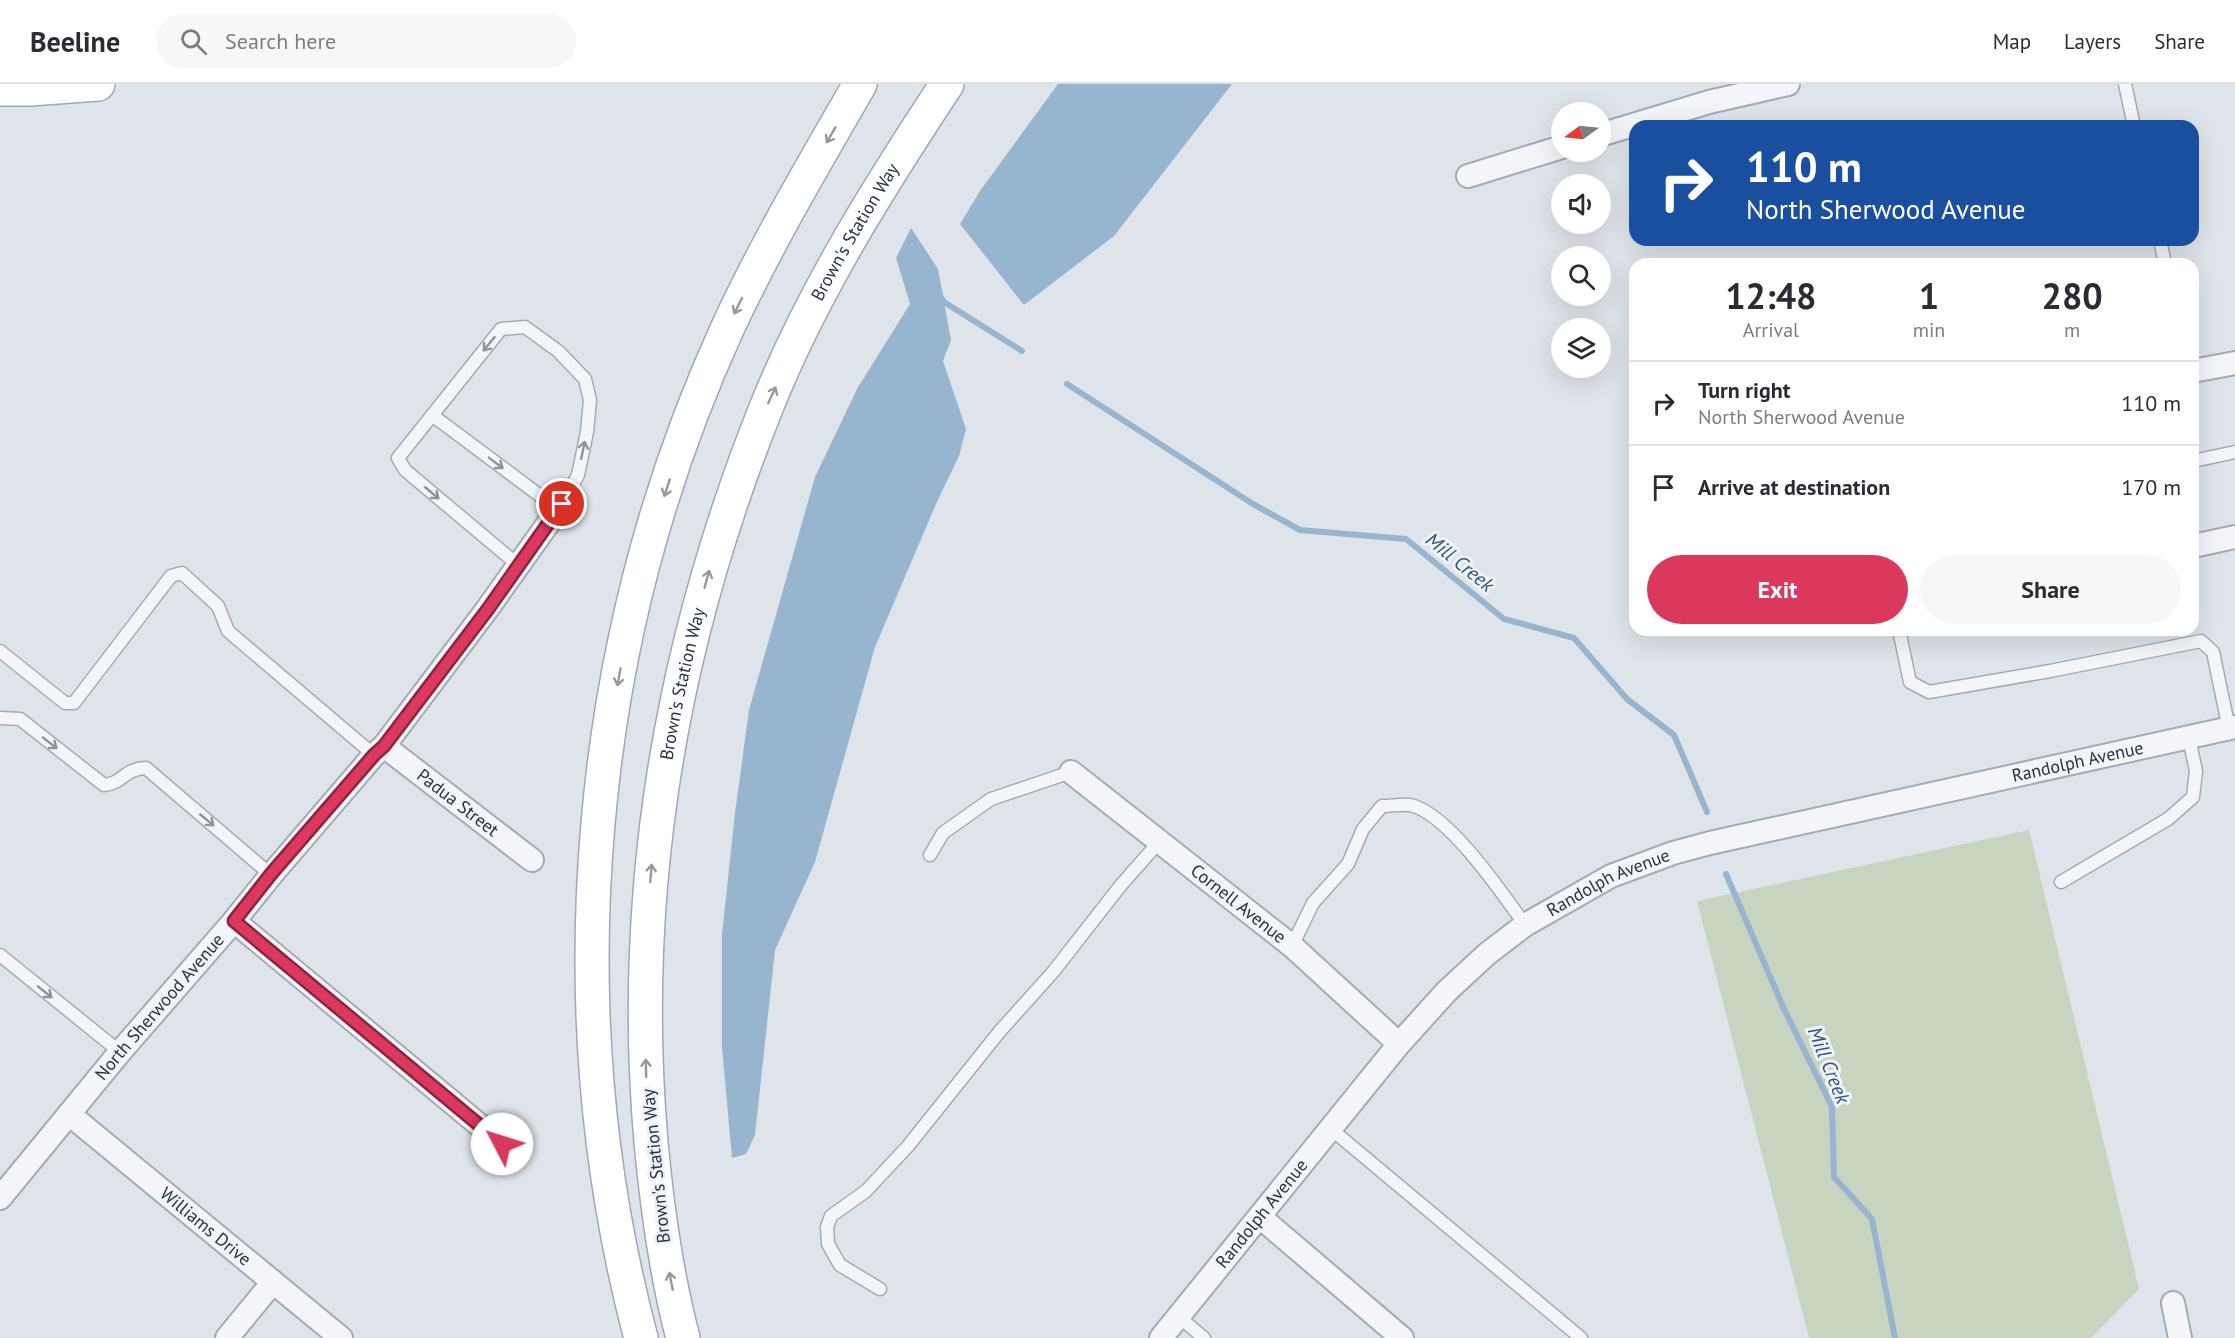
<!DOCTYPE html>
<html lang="en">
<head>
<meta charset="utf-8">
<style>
	:root { --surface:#fff; --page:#f7f7f7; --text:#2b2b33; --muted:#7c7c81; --line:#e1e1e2; --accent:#db385d }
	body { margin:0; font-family:"PT Sans",sans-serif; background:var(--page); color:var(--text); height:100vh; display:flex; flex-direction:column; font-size:22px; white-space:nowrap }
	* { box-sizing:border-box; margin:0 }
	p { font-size:20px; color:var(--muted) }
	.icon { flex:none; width:33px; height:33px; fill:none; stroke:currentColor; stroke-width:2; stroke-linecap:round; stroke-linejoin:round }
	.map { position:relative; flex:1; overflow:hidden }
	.drawer { position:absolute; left:1629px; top:174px; width:570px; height:378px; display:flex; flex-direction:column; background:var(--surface); border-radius:18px; box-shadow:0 6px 24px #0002 }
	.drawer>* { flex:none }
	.hud { position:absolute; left:1629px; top:36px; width:570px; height:126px; border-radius:18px; box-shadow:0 6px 24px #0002; background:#1a4fa0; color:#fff; overflow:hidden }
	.needle { width:39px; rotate:255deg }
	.tools { position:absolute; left:1551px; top:18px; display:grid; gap:12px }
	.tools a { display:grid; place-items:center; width:60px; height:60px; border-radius:50%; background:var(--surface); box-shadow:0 6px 24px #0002; font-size:30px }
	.pin { position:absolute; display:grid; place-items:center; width:51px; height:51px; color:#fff; margin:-26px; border:3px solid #fff; border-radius:50%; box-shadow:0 2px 6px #0007 }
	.me { position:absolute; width:66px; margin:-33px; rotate:310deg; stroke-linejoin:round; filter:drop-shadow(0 0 4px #0008) }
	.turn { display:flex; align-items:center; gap:21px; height:126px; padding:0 18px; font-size:27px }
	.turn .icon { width:78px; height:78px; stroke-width:2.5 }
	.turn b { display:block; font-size:42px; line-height:51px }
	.eta { display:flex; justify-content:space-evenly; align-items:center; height:102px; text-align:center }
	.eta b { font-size:36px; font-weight:800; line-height:42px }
	.cta { display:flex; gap:12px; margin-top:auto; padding:12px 18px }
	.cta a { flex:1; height:69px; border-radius:36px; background:var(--accent); color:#fff; font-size:24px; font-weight:800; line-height:69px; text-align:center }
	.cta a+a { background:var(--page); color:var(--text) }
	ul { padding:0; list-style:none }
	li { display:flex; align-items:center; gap:18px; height:84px; padding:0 18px; border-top:2px solid var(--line) }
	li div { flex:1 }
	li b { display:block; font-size:22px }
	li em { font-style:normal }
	header { display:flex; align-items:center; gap:36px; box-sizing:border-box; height:84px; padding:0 30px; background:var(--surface); border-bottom:2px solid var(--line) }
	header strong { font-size:28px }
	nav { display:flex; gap:33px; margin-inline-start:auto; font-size:21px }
	.search { width:420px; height:54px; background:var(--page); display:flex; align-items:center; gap:15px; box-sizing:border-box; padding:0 21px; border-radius:33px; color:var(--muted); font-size:22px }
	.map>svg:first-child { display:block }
	.green { fill:#c7d5c0 }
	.water { fill:#97b5ce }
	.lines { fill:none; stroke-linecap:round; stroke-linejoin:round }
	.stream { stroke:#97b5ce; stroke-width:6 }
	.lane-casing { stroke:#a4abb5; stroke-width:15 }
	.street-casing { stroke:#a4abb5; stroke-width:26 }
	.primary-casing { stroke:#9da9b7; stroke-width:36 }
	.lane { stroke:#f3f5f8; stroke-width:12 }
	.street { stroke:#f3f5f8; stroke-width:22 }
	.primary { stroke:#fff; stroke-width:33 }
	.oneway { stroke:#9299a1 }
	.oneway2 { stroke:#8c949e }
	.route-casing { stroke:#8e243c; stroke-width:15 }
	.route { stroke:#db385d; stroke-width:10 }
	.labels { text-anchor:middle; stroke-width:6; stroke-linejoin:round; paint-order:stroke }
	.street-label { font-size:18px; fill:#263343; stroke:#eff3f7 }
	.water-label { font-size:20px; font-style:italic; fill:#2c557b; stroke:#eff3f7 }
</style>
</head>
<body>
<header>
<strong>Beeline</strong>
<div class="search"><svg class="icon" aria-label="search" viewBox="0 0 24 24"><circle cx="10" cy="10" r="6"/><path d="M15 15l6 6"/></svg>Search here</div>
<nav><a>Map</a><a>Layers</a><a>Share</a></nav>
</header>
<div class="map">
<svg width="2235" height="1254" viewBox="0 0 2235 1254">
	<rect width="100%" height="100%" fill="#dfe4ea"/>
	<path class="green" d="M 2029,746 L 2139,1205 L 2091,1254 L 1809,1254 L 1697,817 Z"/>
	<path class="water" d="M 1058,0 L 1232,0 L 1114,152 L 1024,221 L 960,140 L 980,107 Z
		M 911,144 L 938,185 L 951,256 L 943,277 L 966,345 L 959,372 L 936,420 L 875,563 L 815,778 L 775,866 L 755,1051 L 746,1070 L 732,1074 L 722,963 L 722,850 L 735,729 L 749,626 L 815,393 L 857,305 L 910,220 L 896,174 Z"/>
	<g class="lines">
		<path class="stream" d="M 940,212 L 944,218 L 1022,267
			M 1067,300 L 1253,420 L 1300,446 L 1406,455 L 1504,535 L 1574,554 L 1627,615 L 1674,651 L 1707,728
			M 1726,790 L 1784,925 L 1832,1023 L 1834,1093 L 1872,1135 L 1895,1254"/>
		<g class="lane-casing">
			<path id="lane" d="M 2125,0 L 2134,42
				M 2160,156 L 2165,180
				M 432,331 L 559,426
				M 2193,377 L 2235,368
				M 518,481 L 405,386 L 398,374 L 501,245 L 525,243 L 558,267 L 585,295 L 590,316 L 587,348 L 578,391 L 562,420
				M 1899,546 L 1910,598 L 1929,608 L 2050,587 L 2201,557 L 2213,568 L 2229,645
				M 0,567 L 65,619 L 74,619 L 171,492 L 182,489 L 218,522 L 228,547 L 374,671
				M 0,634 L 20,635 L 104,701 C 124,699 123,685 146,684 L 271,791
				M 930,771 L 943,749 L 991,715 L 1071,688
				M 2061,798 L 2168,735 L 2193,713 L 2196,687 L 2189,654
				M 1292,862 L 1313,819 L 1348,780 L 1363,745 L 1382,722 C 1391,722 1402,720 1410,721 C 1447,728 1503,810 1525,841
				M 0,871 L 120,968
				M 1331,1045 L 1581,1254
				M 880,1205 L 840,1181 L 828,1160 L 827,1143 L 831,1132 L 866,1107 L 908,1062 L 1000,947 L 1053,888 L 1121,801 L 1159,758
				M 1178,1232 L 1204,1254"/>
		</g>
		<g class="street-casing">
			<g id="street">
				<path d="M 1600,51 L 1709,18 L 1788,0"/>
				<path d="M 1468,92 L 1562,63"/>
				<path d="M 2193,287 L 2235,279"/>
				<path d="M 2193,462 L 2235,453"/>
				<path id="s1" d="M 384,662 L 532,776"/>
				<path id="s2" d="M 1071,688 L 1292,862 L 1399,960"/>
				<path d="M 234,837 L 502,1060"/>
				<path id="s3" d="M 69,1030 L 341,1254"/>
				<path id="s4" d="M 0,1114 L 120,968 L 234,837 L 271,791 L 374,671 L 384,662 L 488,524 L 562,420"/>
				<path d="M 1260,1133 L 1402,1254"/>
				<path d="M 2173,1219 L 2180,1254"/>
				<path d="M 227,1254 L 273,1198"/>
				<path id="s5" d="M 1161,1254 L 1399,960 L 1447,907 L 1487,870 L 1525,841 L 1611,792 L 1673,769 L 1710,759 L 2235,643"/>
			</g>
		</g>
		<g class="primary-casing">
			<g id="primary">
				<path d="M 0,5 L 30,5 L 98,0"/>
				<path d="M 641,1254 C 553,922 585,555 728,243 C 767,159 814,80 860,0"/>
				<path id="s6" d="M 683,1254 C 666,1190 657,1123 651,1058 C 629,805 672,559 766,324 C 812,209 879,103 947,0"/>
			</g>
		</g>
		<use href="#lane" class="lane"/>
		<use href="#street" class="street"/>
		<use href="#primary" class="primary"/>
	</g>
	<defs><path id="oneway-shaft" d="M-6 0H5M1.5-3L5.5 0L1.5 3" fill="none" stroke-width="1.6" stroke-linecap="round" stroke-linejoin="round" transform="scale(1.5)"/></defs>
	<g class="oneway">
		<use href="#oneway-shaft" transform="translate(831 51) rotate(120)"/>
		<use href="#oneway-shaft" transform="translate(738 222) rotate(116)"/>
		<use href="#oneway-shaft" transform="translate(772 311) rotate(-65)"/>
		<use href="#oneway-shaft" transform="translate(667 404) rotate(108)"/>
		<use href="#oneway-shaft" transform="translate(707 495) rotate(-74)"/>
		<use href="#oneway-shaft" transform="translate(619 593) rotate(100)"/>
		<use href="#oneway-shaft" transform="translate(651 789) rotate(-85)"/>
		<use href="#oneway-shaft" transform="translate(646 984) rotate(-91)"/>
		<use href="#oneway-shaft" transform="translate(671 1197) rotate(-101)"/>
	</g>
	<g class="oneway2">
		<use href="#oneway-shaft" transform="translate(489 260) rotate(129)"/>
		<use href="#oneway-shaft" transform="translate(583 366) rotate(-78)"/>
		<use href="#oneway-shaft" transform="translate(496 379) rotate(37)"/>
		<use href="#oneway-shaft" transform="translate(432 409) rotate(40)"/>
		<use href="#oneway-shaft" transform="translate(50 659) rotate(38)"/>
		<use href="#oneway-shaft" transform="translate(207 736) rotate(40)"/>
		<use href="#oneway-shaft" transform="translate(45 908) rotate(39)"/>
	</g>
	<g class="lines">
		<g class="route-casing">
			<path id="route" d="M 502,1060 L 234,837 L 271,790 L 374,671 L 384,662 L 488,525 L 562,420"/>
		</g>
		<use href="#route" class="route"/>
	</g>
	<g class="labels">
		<g class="street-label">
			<text dy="6" stroke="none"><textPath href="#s6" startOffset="1146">Brown's Station Way</textPath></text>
			<text dy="6" stroke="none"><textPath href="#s6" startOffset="660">Brown's Station Way</textPath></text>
			<text dy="6" stroke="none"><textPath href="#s5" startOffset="1132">Randolph Avenue</textPath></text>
			<text dy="6" stroke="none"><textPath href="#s1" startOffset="93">Padua Street</textPath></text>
			<text dy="6" stroke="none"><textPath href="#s5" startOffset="646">Randolph Avenue</textPath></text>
			<text dy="6" stroke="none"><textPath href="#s2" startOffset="213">Cornell Avenue</textPath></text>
			<text dy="6" stroke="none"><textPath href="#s4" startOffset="249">North Sherwood Avenue</textPath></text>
			<text transform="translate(656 1082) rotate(-96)" y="6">Brown's Station Way</text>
			<text dy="6" stroke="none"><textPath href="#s5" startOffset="160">Randolph Avenue</textPath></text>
			<text dy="6" stroke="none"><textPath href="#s3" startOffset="177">Williams Drive</textPath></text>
		</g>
		<g class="water-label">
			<text transform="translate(1460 478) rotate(39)" y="7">Mill Creek</text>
			<text transform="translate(1829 981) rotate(68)" y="7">Mill Creek</text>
		</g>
	</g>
</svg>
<div class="tools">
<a><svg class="needle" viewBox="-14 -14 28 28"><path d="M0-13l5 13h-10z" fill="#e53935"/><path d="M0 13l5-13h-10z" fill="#7c7c81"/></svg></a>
<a><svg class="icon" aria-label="sound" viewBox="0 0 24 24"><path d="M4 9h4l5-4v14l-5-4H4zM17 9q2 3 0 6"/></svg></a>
<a><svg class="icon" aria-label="search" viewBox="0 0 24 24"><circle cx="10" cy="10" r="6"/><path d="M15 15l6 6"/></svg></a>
<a><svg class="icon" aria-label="layers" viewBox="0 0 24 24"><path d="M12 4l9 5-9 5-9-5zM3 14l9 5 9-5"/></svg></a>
</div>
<div class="pin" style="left:562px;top:420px;background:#d93025"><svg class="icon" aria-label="arrive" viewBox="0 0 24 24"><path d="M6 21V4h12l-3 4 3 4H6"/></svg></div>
<svg class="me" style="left:502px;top:1060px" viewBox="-20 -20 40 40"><circle r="19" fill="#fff"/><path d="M0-13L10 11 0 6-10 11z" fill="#db385d"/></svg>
<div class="hud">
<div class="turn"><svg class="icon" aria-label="right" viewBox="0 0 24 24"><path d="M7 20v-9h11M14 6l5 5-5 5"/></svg><div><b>110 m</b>North Sherwood Avenue</div></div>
</div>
<section class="drawer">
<div class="eta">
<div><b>12:48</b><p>Arrival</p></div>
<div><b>1</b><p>min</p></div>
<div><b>280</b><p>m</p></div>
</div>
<ul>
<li><svg class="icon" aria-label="right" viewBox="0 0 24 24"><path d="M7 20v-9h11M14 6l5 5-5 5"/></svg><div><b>Turn right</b><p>North Sherwood Avenue</p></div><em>110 m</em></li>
<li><svg class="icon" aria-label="arrive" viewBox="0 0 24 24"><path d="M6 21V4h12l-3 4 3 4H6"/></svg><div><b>Arrive at destination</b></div><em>170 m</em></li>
</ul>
<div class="cta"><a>Exit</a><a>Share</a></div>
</section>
</div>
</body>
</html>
